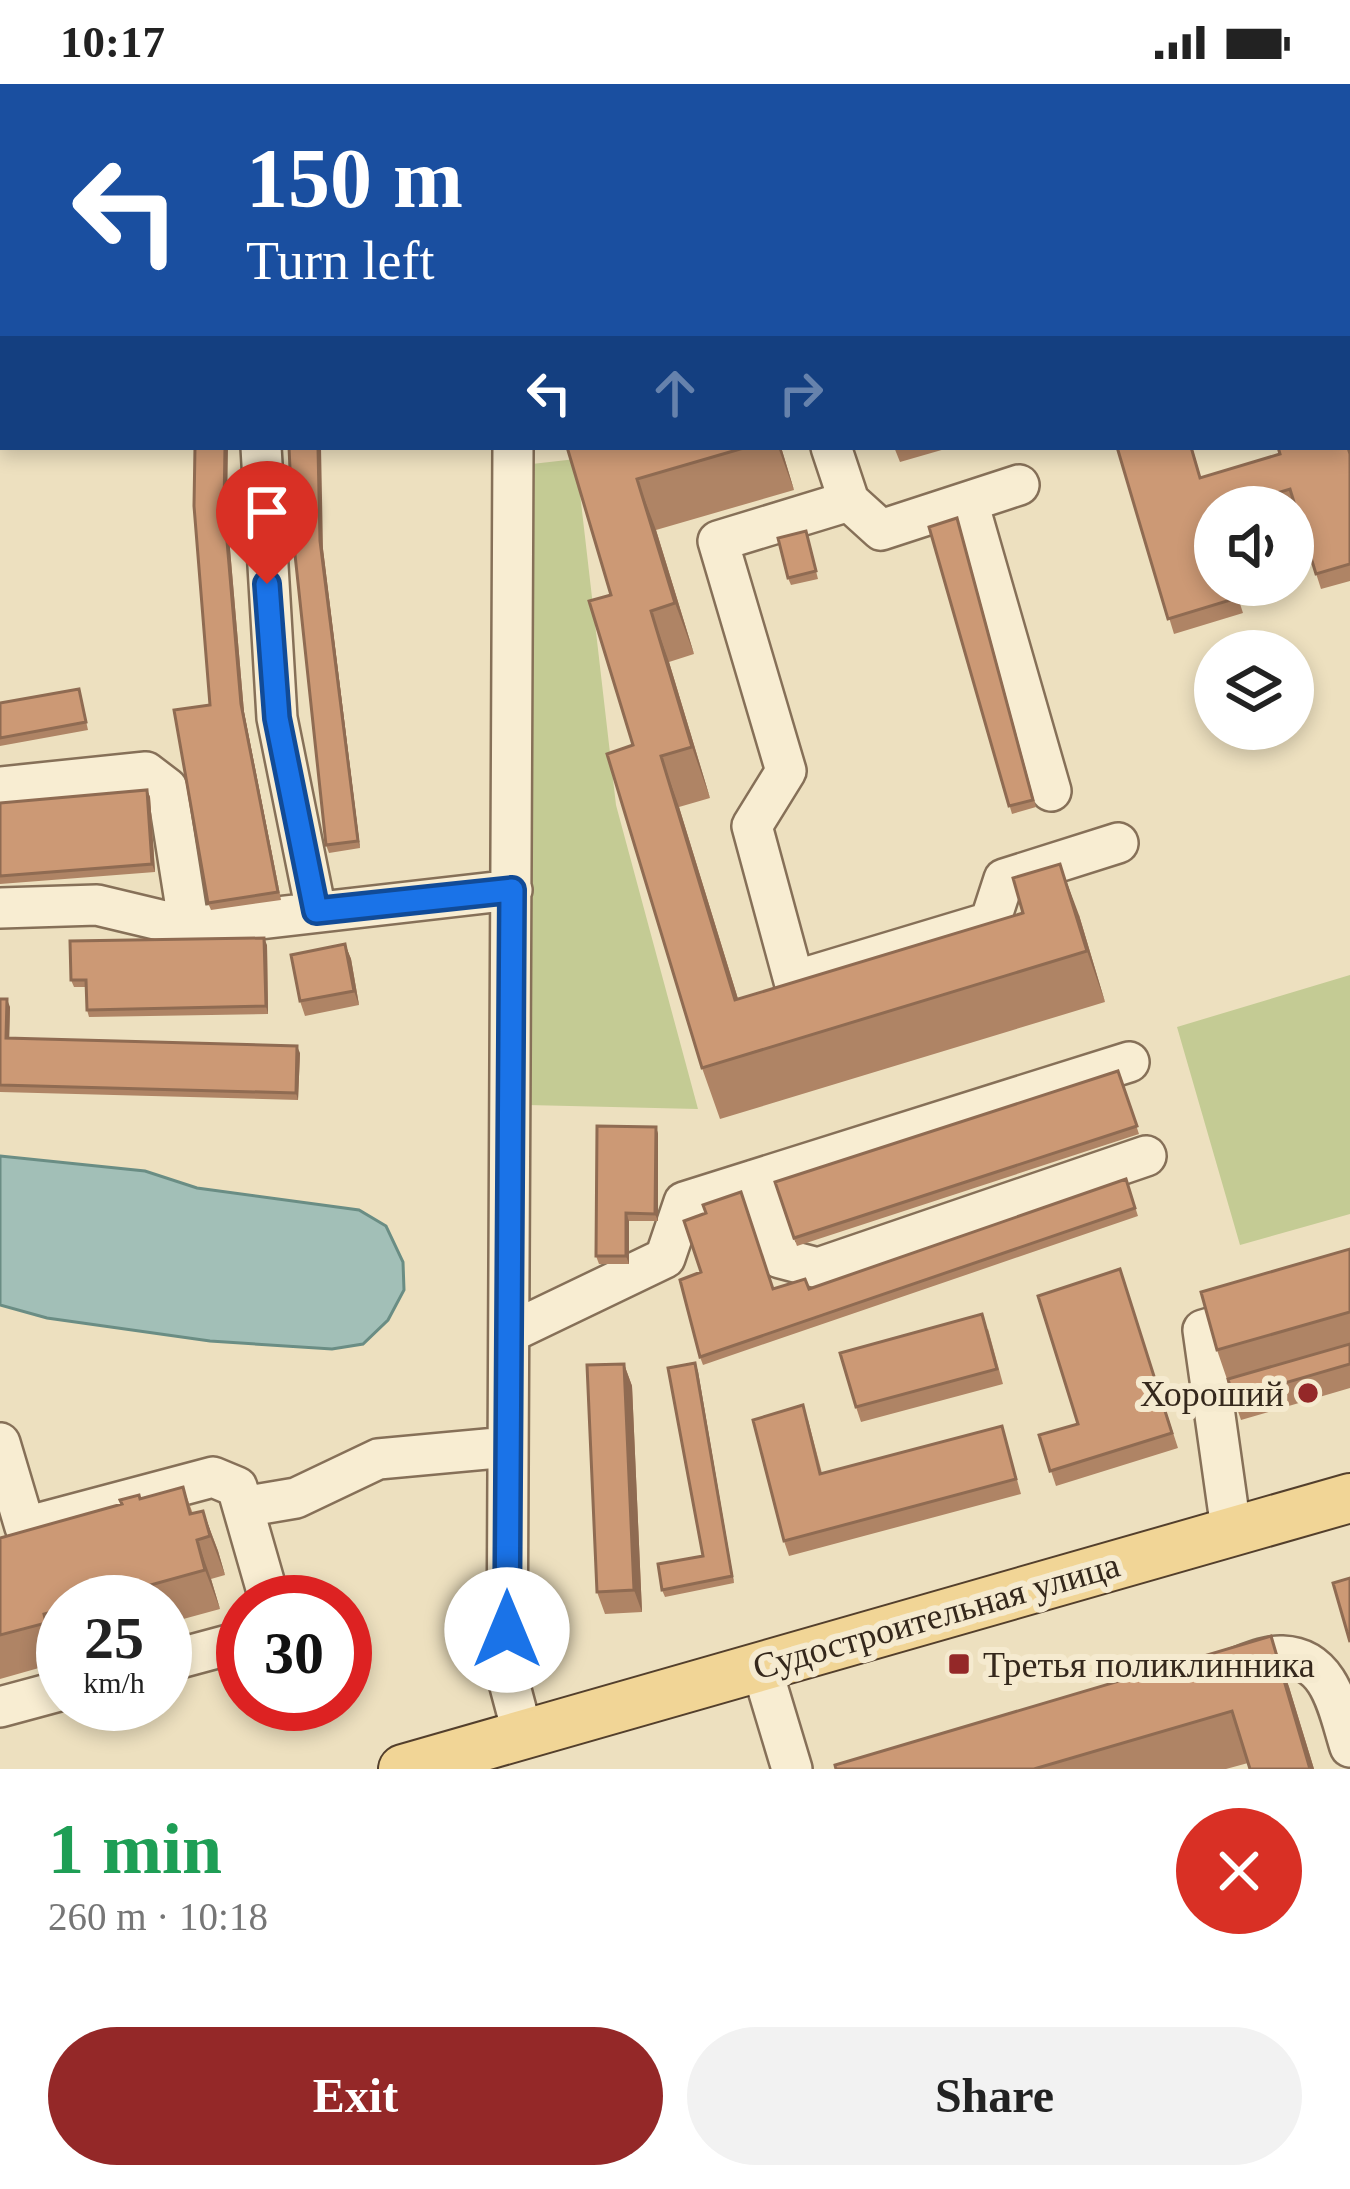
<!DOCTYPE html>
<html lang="en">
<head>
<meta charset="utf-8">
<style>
	:root { --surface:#fff; --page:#f2f2f2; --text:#222; --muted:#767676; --accent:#942828 }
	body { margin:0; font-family:"Times New Roman",serif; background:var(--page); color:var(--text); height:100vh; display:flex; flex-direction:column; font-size:45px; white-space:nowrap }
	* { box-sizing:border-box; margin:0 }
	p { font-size:39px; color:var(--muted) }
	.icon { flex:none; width:66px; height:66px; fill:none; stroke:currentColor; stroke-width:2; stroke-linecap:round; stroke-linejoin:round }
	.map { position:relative; height:1685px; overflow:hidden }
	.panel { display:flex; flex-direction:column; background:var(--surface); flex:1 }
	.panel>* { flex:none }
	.guide { position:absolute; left:0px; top:0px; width:1350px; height:366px; box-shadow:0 6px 18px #0003; background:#1a4fa0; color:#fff; overflow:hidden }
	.controls { position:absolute; left:1194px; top:402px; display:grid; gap:24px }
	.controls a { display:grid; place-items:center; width:120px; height:120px; border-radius:50%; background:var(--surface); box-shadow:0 6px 18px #0003; font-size:60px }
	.speed { position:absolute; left:36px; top:1491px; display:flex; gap:24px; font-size:60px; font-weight:700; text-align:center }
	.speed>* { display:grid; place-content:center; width:156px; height:156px; border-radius:50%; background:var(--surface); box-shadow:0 6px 18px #0003; line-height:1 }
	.speed small { font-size:30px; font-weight:400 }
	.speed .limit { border:18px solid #d22; background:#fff; color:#111 }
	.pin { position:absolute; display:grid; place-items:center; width:102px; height:102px; color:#fff; margin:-123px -51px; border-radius:50% 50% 50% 0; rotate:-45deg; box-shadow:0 0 12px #0007 }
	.pin .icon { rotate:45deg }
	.me { position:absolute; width:132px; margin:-66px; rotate:0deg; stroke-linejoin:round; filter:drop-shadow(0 0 9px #0008) }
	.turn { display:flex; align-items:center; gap:42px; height:252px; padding:0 48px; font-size:54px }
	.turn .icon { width:156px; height:156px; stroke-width:2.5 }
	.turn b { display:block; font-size:84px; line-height:102px }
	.lanes { display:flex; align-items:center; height:114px; padding:0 48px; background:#0003; justify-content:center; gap:60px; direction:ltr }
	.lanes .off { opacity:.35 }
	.round { display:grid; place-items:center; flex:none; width:126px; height:126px; border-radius:63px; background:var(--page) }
	.headline { display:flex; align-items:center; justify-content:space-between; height:204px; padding:0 48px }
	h1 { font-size:72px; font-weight:600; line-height:90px; color:#1e9e55 }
	.button { display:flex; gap:24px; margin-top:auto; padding:24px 48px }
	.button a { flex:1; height:138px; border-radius:72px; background:var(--accent); color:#fff; font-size:48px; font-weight:600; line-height:138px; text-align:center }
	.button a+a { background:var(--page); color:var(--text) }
	.status { display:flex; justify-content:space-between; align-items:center; height:84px; padding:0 60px; background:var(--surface); direction:ltr }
	.status svg { height:33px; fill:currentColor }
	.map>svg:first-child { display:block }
	.green { fill:#c4cb94 }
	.water { fill:#a2bfb7; stroke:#6a8d84; stroke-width:3 }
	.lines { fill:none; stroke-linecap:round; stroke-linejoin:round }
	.minor-casing { stroke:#867058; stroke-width:44 }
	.major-casing { stroke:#533f2c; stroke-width:52 }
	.minor { stroke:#f8edd2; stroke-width:39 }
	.major { stroke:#f1d596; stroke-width:48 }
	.wall { fill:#af8465 }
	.shaded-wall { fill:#8f6b52 }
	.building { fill:#cc9975; stroke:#8f6b52; stroke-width:3 }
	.route-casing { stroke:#114b97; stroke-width:30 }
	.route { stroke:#1a73e8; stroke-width:21 }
	.poi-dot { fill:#942828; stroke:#f5eacf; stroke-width:4.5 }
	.labels { text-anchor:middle; stroke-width:12; stroke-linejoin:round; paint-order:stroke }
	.poi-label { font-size:36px; fill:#35281c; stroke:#f5eacf; text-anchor:end }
	.street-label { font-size:36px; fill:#35281c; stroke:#f5eacf }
</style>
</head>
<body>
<div class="status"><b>10:17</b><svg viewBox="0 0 49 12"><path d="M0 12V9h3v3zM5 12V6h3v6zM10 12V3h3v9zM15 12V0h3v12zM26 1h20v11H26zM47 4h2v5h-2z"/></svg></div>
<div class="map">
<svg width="1350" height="1685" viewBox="0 0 1350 1685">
	<rect width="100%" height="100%" fill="#ede0bf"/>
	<path class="green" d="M 576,375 L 616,721 L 698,1025 L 527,1021 L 523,381 Z
		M 1350,891 L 1350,1130 L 1240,1161 L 1177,943 Z"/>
	<path class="water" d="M 0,1072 L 145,1087 L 197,1104 L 359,1126 L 386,1142 L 403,1178 L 404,1206 L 388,1236 L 363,1260 L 332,1265 L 210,1257 L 47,1234 L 0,1221 Z"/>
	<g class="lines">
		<g class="minor-casing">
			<path id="minor" d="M 258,0 L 258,3
				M 82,3 L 88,0
				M 515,3 L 515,0
				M 0,45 L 3,44
				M 261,363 L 277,634 L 316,827
				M 513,363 L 507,1591 L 523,1651
				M 831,363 L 849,417 L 718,457 L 786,687 L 752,742 L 794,897 L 990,838 L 1004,795 L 1118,759
				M 849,417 L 881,446 L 1019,401
				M 968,418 L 1051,707
				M 0,703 L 146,688 L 167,704 L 189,843
				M 0,824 L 97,821 L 189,843 L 512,806
				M 754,1096 L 780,1174 L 818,1184 L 1146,1072
				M 509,1249 L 665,1174 L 684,1118 L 1129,978
				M 0,1359 L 25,1443 L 213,1393 L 237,1403 L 270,1518
				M 243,1423 L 296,1414 L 378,1375 L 508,1363
				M 1231,1445 L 1203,1246 L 1350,1203
				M 165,1578 L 243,1557
				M 761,1582 L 792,1685
				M 1228,1587 C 1244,1582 1266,1571 1282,1572 C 1331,1574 1338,1625 1350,1663
				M 0,1623 L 63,1606"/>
		</g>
		<g class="major-casing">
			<path id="major" d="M 403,1685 L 1350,1414"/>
		</g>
		<use href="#minor" class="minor"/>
		<use href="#major" class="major"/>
	</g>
	<path class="wall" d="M 702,0 L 810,0 L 800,3 L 703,3 Z
		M 1347,356 L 1350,367 L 1350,497 L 1321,505 L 1294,420 L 1285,423 L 1215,423 L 1215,501 L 1234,501 L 1243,529 L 1174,550 L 1117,363 L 1192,363 L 1201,394 Z
		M 567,363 L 781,363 L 794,406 L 656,446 L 694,570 L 669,578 L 710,714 L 679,723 L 738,915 L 1079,831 L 1105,918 L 720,1035 L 702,984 L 633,661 L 611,511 Z
		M 894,363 L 952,363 L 900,378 Z
		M 227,430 L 244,628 L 281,816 L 211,826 L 208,819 Z
		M 960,442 L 1036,723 L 1012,730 L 929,443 Z
		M 806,447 L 818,495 L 791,501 L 788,494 Z
		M 323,465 L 360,764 L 329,769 L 326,761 Z
		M 79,605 L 88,646 L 0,662 L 0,619 Z
		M 147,706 L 150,713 L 155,788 L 0,800 L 0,719 Z
		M 345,860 L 351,875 L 359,921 L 305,932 L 300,917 Z
		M 267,861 L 268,930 L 89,933 L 87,926 L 86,903 L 74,903 L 71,896 Z
		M 0,915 L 10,923 L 9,954 L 300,969 L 298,1016 L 0,1008 Z
		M 1118,987 L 1139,1050 L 797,1162 L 794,1154 Z
		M 656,1043 L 658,1050 L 658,1137 L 629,1137 L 629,1180 L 599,1180 L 596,1172 Z
		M 1126,1095 L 1138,1132 L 703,1281 L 700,1273 L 701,1188 L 774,1205 L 809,1205 Z
		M 1350,1165 L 1350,1304 L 1241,1336 L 1217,1266 Z
		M 1120,1185 L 1178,1364 L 1056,1402 L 1039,1351 L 1078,1340 Z
		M 988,1245 L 1003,1300 L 861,1338 L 856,1323 Z
		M 695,1279 L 734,1499 L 665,1513 L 662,1506 L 703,1472 Z
		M 624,1280 L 632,1302 L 642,1528 L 605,1530 L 597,1508 Z
		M 808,1336 L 822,1389 L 1002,1342 L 1021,1410 L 789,1472 L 784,1457 Z
		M 183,1403 L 193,1430 L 203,1427 L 218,1467 L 225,1491 L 211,1495 L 220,1525 L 165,1540 L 165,1518 L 63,1518 L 63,1569 L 58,1570 L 60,1578 L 0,1595 L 0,1454 Z
		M 1271,1552 L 1289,1603 L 1314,1685 L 1250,1685 L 1248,1679 L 1226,1685 L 836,1685 Z"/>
	<path class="shaded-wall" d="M 225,363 L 228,363 L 227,430 L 244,628 L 281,816 L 241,620 L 224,422 Z
		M 318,363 L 321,363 L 323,465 L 360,764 L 358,757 L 320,457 Z
		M 778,363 L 781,363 L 794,406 Z
		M 637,395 L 656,446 L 694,570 L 675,519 Z
		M 651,527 L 669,578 L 710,714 L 692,663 Z
		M 661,672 L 679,723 L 754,967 L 735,916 Z
		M 147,706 L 150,713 L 155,788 L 152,780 Z
		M 1060,780 L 1079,831 L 1105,918 L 1087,867 Z
		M 264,854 L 267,861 L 268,930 L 266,922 Z
		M 345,860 L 351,875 L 359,921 L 354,907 Z
		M 7,915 L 10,923 L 9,962 L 6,954 Z
		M 297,962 L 300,969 L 298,1016 L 296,1009 Z
		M 656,1043 L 658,1050 L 658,1137 L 655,1130 Z
		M 626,1129 L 629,1137 L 629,1180 L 626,1172 Z
		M 695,1279 L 698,1287 L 734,1499 L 732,1492 Z
		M 624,1280 L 632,1302 L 642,1528 L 634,1506 Z
		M 203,1427 L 218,1467 L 225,1491 L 210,1452 Z
		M 197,1456 L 211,1495 L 220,1525 L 205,1486 Z
		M 1271,1552 L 1289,1603 L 1314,1685 L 1310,1685 Z"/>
	<path class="building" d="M 199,0 L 229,0 L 229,3 L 198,3 Z
		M 276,0 L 308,0 L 308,3 L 276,3 Z
		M 813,0 L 876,0 L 877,3 L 814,3 Z
		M 1347,360 L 1350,370 L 1350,480 L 1316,490 L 1290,405 L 1230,423 L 1215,423 L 1215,428 L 1212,429 L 1215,440 L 1215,501 L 1233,501 L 1237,514 L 1168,535 L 1117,363 L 1191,363 L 1200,394 L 1280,370 L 1278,363 L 1347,363 Z
		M 195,363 L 225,363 L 224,422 L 241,620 L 278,808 L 208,819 L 174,626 L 210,621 L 194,422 Z
		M 289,363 L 318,363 L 320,457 L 358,757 L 326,761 L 293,452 Z
		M 567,363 L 747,363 L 637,395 L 675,519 L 651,527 L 692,663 L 661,672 L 735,916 L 1023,829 L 1013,794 L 1060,780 L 1087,867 L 702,984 L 607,670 L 633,661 L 589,517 L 611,511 Z
		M 957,434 L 1033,716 L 1009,722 L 929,443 Z
		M 806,447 L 816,487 L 788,494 L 778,454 Z
		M 79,605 L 86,638 L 0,654 L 0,619 Z
		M 147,706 L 152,780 L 0,792 L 0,719 Z
		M 264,854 L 266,922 L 87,926 L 86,896 L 71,896 L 70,857 Z
		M 345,860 L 354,907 L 300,917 L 291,871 Z
		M 0,915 L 7,915 L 6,954 L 297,962 L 296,1009 L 0,1001 Z
		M 1118,987 L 1137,1042 L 794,1154 L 775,1098 Z
		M 597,1042 L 656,1043 L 655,1130 L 626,1129 L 626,1172 L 596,1172 Z
		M 1126,1095 L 1135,1124 L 700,1273 L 680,1196 L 701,1188 L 684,1137 L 706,1129 L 703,1121 L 741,1108 L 773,1205 L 805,1195 L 809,1205 Z
		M 1350,1165 L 1350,1228 L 1217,1266 L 1201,1208 Z
		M 1120,1185 L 1172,1349 L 1050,1387 L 1039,1351 L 1078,1340 L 1038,1212 Z
		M 982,1230 L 997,1285 L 856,1323 L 840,1269 Z
		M 1350,1260 L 1350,1280 L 1233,1314 L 1228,1295 Z
		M 695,1279 L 732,1492 L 662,1506 L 658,1480 L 703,1472 L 668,1284 Z
		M 624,1280 L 634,1506 L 597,1508 L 587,1281 Z
		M 803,1321 L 820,1390 L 1002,1342 L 1016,1395 L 784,1457 L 753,1336 Z
		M 183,1403 L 190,1430 L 203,1427 L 210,1452 L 197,1456 L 205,1486 L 89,1518 L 63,1518 L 63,1525 L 44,1530 L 46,1539 L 0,1551 L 0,1454 L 122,1420 L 120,1416 L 139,1411 L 140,1415 Z
		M 1350,1494 L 1350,1558 L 1333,1499 Z
		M 1271,1552 L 1310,1685 L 1250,1685 L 1232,1627 L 1034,1685 L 836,1685 L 835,1681 Z"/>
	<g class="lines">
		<g class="route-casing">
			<path id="route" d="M 267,500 L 277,634 L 316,827 L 512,806 L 507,1546"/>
		</g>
		<use href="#route" class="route"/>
	</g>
	<g class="poi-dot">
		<circle cx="1308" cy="1309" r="12"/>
		<rect x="947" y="1568" width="24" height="24" rx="6"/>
	</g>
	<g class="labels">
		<g class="poi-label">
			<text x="1284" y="1322">Хороший</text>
			<text x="983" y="1593" text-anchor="start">Третья поликлинника</text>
		</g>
		<g class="street-label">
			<text transform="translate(936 1531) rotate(-16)" y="13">Судостроительная улица</text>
		</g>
	</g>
</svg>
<div class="controls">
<a><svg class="icon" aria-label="sound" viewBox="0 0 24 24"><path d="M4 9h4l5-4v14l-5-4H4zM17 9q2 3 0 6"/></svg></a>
<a><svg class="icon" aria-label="layers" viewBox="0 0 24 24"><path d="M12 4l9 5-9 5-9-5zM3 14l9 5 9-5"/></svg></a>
</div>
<div class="speed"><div>25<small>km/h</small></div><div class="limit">30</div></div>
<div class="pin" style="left:267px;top:500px;background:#d93025"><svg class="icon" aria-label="arrive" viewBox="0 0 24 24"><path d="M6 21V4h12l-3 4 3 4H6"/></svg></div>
<svg class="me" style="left:507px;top:1546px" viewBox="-20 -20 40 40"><circle r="19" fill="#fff"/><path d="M0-13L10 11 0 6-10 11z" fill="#1a73e8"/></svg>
<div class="guide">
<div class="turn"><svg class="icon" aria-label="left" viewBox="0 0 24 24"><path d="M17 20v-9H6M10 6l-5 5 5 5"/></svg><div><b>150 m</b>Turn left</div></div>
<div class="lanes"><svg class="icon" aria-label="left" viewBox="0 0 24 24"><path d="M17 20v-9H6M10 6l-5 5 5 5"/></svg><svg class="icon off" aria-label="ahead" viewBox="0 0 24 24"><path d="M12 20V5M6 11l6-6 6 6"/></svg><svg class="icon off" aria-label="right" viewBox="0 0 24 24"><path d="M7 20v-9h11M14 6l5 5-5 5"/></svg></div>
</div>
</div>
<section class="panel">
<div class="headline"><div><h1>1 min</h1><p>260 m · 10:18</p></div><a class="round" style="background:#d93025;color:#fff"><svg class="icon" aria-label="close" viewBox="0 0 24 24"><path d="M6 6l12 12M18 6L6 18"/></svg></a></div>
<div class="button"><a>Exit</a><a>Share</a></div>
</section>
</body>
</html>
